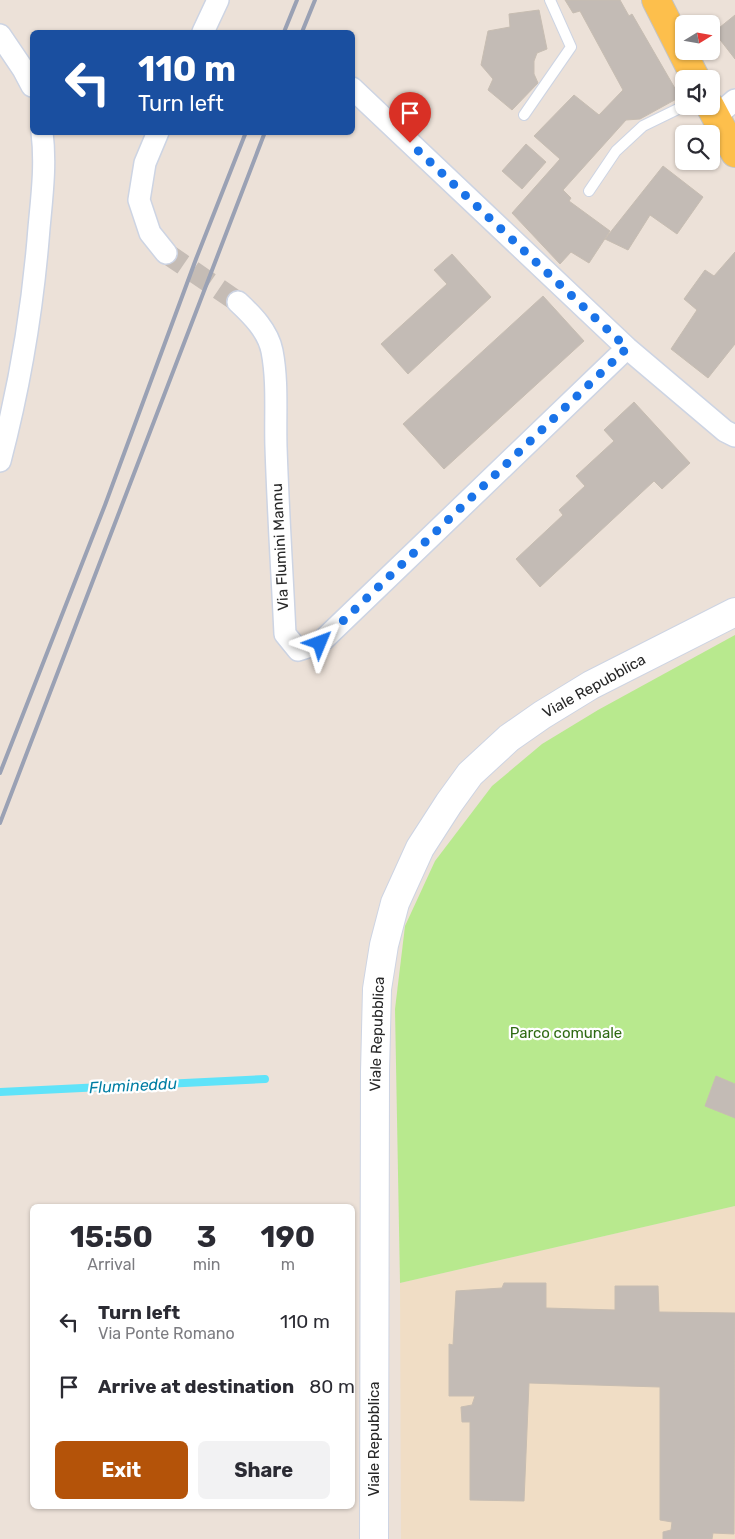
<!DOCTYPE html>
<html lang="en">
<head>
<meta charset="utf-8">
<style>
	:root { --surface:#fff; --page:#f2f2f3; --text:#2b2b33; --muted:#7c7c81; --accent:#b45309 }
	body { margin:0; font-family:Rubik,sans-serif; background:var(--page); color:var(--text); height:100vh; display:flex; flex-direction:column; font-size:19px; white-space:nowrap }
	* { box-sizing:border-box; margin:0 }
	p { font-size:16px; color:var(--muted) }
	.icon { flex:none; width:28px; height:28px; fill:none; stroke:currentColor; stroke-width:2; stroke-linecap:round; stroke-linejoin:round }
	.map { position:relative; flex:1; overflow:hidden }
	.details { position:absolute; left:30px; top:1204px; width:325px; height:305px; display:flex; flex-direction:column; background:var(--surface); border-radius:8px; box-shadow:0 1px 4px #0004 }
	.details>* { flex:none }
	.hud { position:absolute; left:30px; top:30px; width:325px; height:105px; border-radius:8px; box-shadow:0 1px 4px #0004; background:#1a4fa0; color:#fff; overflow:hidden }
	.needle { width:32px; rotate:79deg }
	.controls { position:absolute; left:675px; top:15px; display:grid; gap:10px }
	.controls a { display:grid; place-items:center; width:45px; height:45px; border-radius:8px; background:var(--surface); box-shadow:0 1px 4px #0004; font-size:25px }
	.pin { position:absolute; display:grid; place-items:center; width:42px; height:42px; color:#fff; margin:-51px -21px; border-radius:50% 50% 50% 0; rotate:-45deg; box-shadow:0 0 5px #0007 }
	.pin .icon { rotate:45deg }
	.me { position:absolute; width:55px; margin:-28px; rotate:46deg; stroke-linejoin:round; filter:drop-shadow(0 0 4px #0008) }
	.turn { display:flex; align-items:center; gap:18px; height:105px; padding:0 25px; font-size:22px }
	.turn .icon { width:65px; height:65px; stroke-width:2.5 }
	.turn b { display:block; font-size:35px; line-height:42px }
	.eta { display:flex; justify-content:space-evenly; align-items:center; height:85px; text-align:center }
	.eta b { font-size:30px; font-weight:700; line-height:35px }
	.primary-button { display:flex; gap:10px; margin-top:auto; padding:10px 25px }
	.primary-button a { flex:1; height:58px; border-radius:8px; background:var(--accent); color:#fff; font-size:20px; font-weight:700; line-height:58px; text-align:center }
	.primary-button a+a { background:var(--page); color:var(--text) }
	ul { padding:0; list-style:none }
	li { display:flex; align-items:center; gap:15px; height:65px; padding:0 25px }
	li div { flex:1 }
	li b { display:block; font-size:19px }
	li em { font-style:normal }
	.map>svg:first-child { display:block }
	.education { fill:#f0ddc5 }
	.green { fill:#b8e98e }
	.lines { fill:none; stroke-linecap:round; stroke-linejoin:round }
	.stream { stroke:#5fe3f9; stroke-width:8 }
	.building { fill:#c3bbb5; stroke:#c7bdb2 }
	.minor-tunnel { stroke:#c5bcb5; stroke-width:21; stroke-dasharray:21 11; stroke-linecap:butt }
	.service-casing { stroke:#cdd4e3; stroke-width:12 }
	.minor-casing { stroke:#cdd4e3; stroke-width:24 }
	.secondary-casing { stroke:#cdd4e3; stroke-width:30 }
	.primary-casing { stroke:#c3c3c3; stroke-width:30 }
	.service { stroke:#fff; stroke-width:10 }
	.minor { stroke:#fff; stroke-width:21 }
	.secondary { stroke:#fff; stroke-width:28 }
	.primary { stroke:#fdbf4c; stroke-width:28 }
	.rail { stroke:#9aa1b4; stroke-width:4 }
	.route { stroke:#1a73e8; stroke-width:9; stroke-dasharray:0 16.2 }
	.labels { text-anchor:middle; stroke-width:4.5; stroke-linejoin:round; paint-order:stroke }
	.street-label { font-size:15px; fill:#282828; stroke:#fff }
	.park-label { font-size:15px; fill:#2f6a13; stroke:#fff }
	.water-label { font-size:16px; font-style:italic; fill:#017ea3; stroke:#fff }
</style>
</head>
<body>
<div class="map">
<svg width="735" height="1539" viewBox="0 0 735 1539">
	<rect width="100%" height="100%" fill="#ece1d8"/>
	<path class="education" d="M 735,1206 L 735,1539 L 401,1539 L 400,1283 Z"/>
	<path class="green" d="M 735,635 L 735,1206 L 400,1283 L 395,1009 L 405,926 L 435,861 L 492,786 L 542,744 L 598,710 Z"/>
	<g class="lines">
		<path class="stream" d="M 0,1092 L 265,1079"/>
	</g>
	<path class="building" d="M 565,0 L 620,0 L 629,16 L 632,14 L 680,97 L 640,119 L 626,120 L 563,190 L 571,198 L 569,201 L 610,231 L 589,263 L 571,252 L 560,264 L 512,213 L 560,159 L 534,136 L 574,95 L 599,115 L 623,90 L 580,11 L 573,13 Z
		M 539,10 L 547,49 L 537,53 L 534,61 L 534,74 L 538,83 L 512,110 L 488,90 L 493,79 L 481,65 L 488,31 L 510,27 L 509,14 Z
		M 735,15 L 735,59 L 714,32 Z
		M 526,144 L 546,162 L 522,189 L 502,171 Z
		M 663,166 L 703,197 L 677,234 L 650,215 L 628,250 L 605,239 Z
		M 735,252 L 735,344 L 708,378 L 671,349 L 697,310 L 684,299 L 705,270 L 714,276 Z
		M 452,254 L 491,297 L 408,374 L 381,344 L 447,284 L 434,270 Z
		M 543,296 L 584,341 L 444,469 L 403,424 Z
		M 634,402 L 690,463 L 662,489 L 654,481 L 540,587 L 516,559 L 563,515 L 559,510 L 585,486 L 576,476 L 614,441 L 604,430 Z
		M 716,1076 L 735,1084 L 735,1118 L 705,1106 Z
		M 504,1283 L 546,1283 L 546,1308 L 615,1310 L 615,1286 L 658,1286 L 659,1312 L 735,1313 L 734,1534 L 713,1533 L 712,1539 L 663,1539 L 663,1532 L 671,1530 L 672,1522 L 660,1520 L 660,1387 L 529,1383 L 524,1501 L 470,1500 L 470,1422 L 462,1422 L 461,1407 L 472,1405 L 475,1396 L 449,1396 L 449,1344 L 453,1345 L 456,1291 L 502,1288 Z"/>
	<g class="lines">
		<path class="minor-tunnel" d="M 166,253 L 238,302"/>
		<g class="service-casing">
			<path id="service" d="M 524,115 L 571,47 L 550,0
				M 589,191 L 616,151 L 643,126 L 684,106"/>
		</g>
		<g class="minor-casing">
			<path id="minor" d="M 203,32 L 218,0
				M 0,35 L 23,69 L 32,86
				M 352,88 L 627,348 L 725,431 L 735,436
				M 715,117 L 735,100
				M 158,132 L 145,163 L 139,200 L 150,233 L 166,253
				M 238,302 C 252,315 268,331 272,351 C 278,382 275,415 276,447 C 278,509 282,571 285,634 L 298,650 L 320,643 L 627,348
				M 0,461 C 20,385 33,306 39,228 C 42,196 46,164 42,132"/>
		</g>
		<g class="secondary-casing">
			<path id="secondary" d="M 374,1539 L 375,1072 L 377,989 L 384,945 L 395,903 L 420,848 L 449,803 L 470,774 L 509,738 L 542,715 L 591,685 L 735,612"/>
		</g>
		<g class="primary-casing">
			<path id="primary" d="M 656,0 L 696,79
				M 710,106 L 735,153"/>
		</g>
		<use href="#service" class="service"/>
		<use href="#minor" class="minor"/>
		<use href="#secondary" class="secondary"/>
		<use href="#primary" class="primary"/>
		<path class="rail" d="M 284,32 L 297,0
			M 302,32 L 315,0
			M 0,773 L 105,505 L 196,259 L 246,132
			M 0,823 L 265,132"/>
	</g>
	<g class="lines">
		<path class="route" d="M 320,643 L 627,348 L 410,143"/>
	</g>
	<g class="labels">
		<g class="street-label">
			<text transform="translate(280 547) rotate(-93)" y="5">Via Flumini Mannu</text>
			<text transform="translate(594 686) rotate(-29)" y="5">Viale Repubblica</text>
			<text transform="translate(377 1034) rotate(-88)" y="5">Viale Repubblica</text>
			<text transform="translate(374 1439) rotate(-90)" y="5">Viale Repubblica</text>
		</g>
		<g class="park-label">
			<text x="566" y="1038">Parco comunale</text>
		</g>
		<g class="water-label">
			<text transform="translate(133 1085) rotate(-3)" y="6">Flumineddu</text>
		</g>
	</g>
</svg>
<div class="controls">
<a><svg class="needle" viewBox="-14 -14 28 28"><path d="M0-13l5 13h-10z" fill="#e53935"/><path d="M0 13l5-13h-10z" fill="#7c7c81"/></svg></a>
<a><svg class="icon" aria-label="sound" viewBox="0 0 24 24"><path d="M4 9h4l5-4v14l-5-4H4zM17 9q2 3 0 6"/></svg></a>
<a><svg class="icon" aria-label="search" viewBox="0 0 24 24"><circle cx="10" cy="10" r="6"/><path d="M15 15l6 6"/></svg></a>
</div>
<div class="pin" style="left:410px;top:143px;background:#d93025"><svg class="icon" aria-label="arrive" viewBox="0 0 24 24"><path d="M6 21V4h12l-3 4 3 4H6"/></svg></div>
<svg class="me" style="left:320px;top:643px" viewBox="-20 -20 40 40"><path d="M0-17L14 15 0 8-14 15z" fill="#1a73e8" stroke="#fff" stroke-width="4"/></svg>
<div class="hud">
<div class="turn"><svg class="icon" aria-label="left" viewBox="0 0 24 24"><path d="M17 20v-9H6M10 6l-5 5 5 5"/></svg><div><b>110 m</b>Turn left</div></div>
</div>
<section class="details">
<div class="eta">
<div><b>15:50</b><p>Arrival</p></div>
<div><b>3</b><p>min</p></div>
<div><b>190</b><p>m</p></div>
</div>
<ul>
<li><svg class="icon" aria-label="left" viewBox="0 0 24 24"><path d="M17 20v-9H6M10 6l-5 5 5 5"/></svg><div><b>Turn left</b><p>Via Ponte Romano</p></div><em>110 m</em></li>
<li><svg class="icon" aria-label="arrive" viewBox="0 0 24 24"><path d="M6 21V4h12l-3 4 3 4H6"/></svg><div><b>Arrive at destination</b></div><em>80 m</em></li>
</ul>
<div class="primary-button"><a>Exit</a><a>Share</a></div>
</section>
</div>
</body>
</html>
